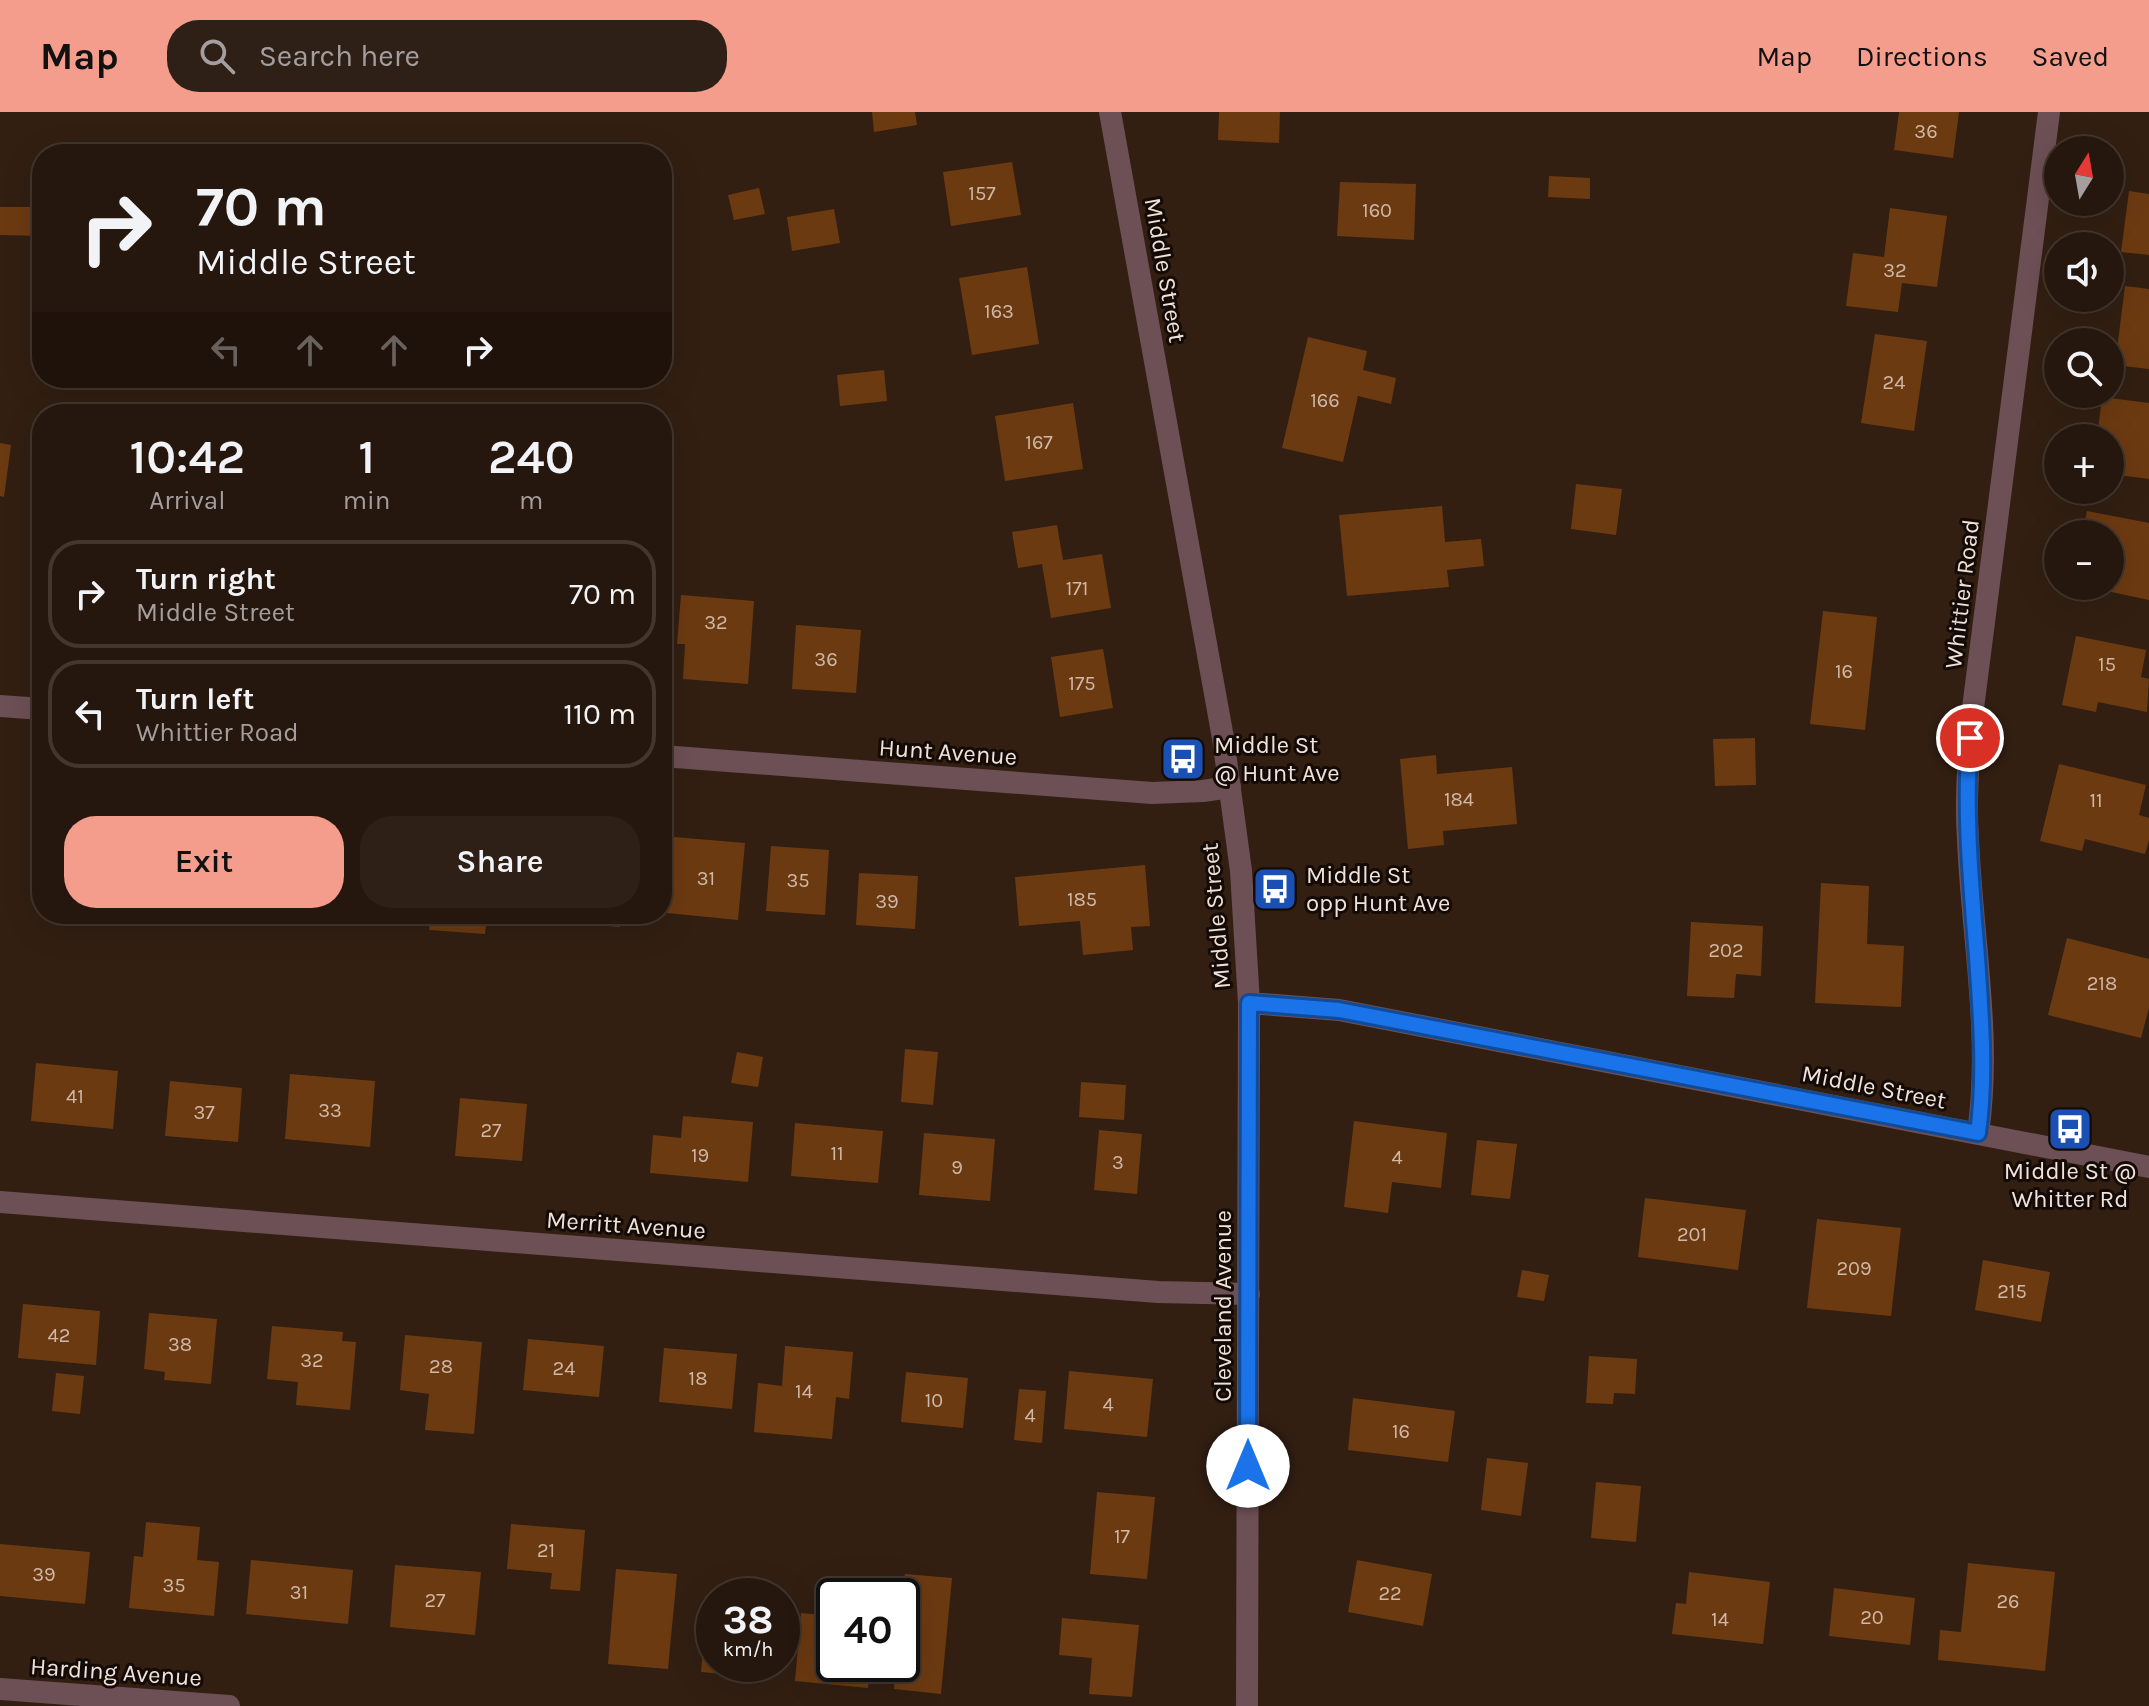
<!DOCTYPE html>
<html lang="en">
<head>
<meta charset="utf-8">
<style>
	:root { --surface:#26170e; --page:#2e2017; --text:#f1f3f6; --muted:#a49f9e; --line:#42362e; --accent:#f49d8c }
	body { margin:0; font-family:Karla,sans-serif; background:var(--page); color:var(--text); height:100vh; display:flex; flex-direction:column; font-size:30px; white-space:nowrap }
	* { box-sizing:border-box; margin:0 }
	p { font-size:26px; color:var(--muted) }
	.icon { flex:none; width:44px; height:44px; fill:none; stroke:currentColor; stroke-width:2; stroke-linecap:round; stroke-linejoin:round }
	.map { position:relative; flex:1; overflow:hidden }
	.sheet { position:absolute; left:32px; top:292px; width:640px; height:520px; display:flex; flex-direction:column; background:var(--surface); border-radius:32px; box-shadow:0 8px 32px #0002,0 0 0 2px var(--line) }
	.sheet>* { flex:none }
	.hud { position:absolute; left:32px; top:32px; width:640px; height:244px; border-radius:32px; box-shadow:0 8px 32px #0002,0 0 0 2px var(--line); background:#26170e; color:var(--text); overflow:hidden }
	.needle { width:52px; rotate:11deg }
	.fabs { position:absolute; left:2044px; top:24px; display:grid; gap:16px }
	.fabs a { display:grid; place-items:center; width:80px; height:80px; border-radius:50%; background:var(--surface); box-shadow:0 8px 32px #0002,0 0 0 2px var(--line); font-size:40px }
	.speed { position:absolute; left:696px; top:1466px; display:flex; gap:16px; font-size:40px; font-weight:700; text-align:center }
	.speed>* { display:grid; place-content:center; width:104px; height:104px; border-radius:50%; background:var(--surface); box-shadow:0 8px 32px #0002,0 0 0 2px var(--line); line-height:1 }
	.speed small { font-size:20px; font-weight:400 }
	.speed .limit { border:4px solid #111; border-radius:12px; background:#fff; color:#111 }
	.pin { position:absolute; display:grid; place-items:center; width:68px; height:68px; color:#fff; margin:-34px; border:4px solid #fff; border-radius:50%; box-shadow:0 2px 8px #0007 }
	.me { position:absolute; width:88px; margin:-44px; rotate:0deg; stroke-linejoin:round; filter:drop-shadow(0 0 6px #0008) }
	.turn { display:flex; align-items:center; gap:28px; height:168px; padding:0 32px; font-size:36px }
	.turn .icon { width:104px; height:104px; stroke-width:2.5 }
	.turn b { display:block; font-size:56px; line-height:68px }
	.lanes { display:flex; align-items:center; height:76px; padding:0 32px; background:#0003; justify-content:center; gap:40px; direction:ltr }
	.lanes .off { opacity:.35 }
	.eta { display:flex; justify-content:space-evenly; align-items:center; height:136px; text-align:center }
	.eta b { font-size:48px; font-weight:600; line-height:56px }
	.action { display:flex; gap:16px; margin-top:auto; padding:16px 32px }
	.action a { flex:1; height:92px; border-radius:32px; background:var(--accent); color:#111; font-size:32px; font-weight:600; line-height:92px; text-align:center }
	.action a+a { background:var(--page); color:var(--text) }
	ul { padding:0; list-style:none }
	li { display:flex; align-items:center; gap:24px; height:108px; margin:0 16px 12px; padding:0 16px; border:4px solid var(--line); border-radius:32px }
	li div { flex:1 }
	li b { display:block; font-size:30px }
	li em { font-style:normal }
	header { display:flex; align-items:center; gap:48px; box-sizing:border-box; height:112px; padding:0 40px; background:var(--accent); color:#111 }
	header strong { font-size:38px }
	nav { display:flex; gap:44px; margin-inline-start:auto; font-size:28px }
	.search { width:560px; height:72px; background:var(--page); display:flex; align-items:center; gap:20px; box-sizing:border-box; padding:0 28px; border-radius:32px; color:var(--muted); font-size:30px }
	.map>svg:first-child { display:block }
	.building { fill:#6c3a11 }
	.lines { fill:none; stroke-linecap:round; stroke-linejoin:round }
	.minor { stroke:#6d5055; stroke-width:22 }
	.tertiary { stroke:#6d5055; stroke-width:22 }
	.route-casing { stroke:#114b97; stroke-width:20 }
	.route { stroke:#1a73e8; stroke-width:14 }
	.labels { text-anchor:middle; stroke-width:6; stroke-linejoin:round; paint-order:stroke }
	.number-label { font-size:20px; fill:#cfb8a8 }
	.street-label { font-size:24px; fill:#f0e2da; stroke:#140b06 }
	.poi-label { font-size:24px; fill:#f0e2da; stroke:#140b06; text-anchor:start }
</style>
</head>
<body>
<header>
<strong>Map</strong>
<div class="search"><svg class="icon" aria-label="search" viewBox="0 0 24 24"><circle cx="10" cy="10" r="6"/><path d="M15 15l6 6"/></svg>Search here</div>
<nav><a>Map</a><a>Directions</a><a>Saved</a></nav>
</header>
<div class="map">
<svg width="2149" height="1594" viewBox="0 0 2149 1594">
	<rect width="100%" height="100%" fill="#321f12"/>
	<path class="building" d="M 872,0 L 915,0 L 917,13 L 874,20 Z
		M 1219,0 L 1280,0 L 1279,31 L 1218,28 Z
		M 1899,0 L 1959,0 L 1953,46 L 1894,38 Z
		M 1012,50 L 1021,103 L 951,114 L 943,60 Z
		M 1549,64 L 1590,66 L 1590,87 L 1548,85 Z
		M 1340,70 L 1416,72 L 1414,128 L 1337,124 Z
		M 759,76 L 765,102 L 734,108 L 728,83 Z
		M 2129,79 L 2149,82 L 2149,143 L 2121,140 Z
		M 0,95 L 42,95 L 42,124 L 0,123 Z
		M 1890,96 L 1947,104 L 1937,175 L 1902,171 L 1898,200 L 1846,194 L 1853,141 L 1884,145 Z
		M 834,97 L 840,131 L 792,139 L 787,105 Z
		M 1027,155 L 1039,232 L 972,243 L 959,166 Z
		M 2125,174 L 2149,177 L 2149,257 L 2115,253 Z
		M 1875,222 L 1927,229 L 1914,319 L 1861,311 Z
		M 1308,225 L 1367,239 L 1363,258 L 1396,266 L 1391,292 L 1358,284 L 1343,350 L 1282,336 Z
		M 884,258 L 887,289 L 840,294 L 837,263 Z
		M 2102,285 L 2149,291 L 2149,367 L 2110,362 L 2110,326 L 2097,326 Z
		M 1073,291 L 1083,357 L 1005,369 L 995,304 Z
		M 0,331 L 11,333 L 4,385 L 0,384 Z
		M 1576,372 L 1622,377 L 1616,423 L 1571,417 Z
		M 1442,394 L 1445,430 L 1481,427 L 1484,454 L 1447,458 L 1449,475 L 1347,484 L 1339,403 Z
		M 2087,399 L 2149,411 L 2149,488 L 2088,475 L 2110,474 L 2110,422 L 2082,422 Z
		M 1057,413 L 1063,448 L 1102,442 L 1111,496 L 1051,506 L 1042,452 L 1018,456 L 1012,420 Z
		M 681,483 L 754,489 L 748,572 L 683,567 L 685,532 L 677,532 Z
		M 1823,499 L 1877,505 L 1865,618 L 1810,612 Z
		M 796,513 L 861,518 L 856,581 L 792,577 Z
		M 2076,524 L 2146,538 L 2141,565 L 2149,567 L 2147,600 L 2098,590 L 2096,600 L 2062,593 Z
		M 1103,537 L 1113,596 L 1060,605 L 1051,545 Z
		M 1755,626 L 1756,673 L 1715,674 L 1713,627 Z
		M 1436,643 L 1437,662 L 1512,655 L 1517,712 L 1443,719 L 1444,733 L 1408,737 L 1400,647 Z
		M 2059,652 L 2146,673 L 2139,703 L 2149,706 L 2149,728 L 2145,742 L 2085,727 L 2082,739 L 2040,729 Z
		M 674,725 L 745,731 L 738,808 L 667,801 Z
		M 771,734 L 829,738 L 825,803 L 766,799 Z
		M 1145,753 L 1150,814 L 1131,815 L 1133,838 L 1083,843 L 1080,809 L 1019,814 L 1015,765 Z
		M 859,761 L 918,764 L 915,817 L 856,813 Z
		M 1821,771 L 1869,774 L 1867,832 L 1904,834 L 1901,895 L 1815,891 Z
		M 431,802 L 487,802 L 485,822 L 429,818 Z
		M 555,802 L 621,802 L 620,815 L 554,809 Z
		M 1691,810 L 1763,814 L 1761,864 L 1736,862 L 1734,886 L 1687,884 Z
		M 2067,826 L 2149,847 L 2149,896 L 2141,926 L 2048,903 Z
		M 905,937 L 938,940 L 933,993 L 901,990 Z
		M 737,940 L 763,945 L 758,975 L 731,971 Z
		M 36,951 L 118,959 L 113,1017 L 31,1009 Z
		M 290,962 L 375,969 L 370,1035 L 285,1027 Z
		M 170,969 L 242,976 L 238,1030 L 165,1024 Z
		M 1081,970 L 1126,973 L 1124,1008 L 1079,1005 Z
		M 460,986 L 527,992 L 522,1049 L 455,1044 Z
		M 683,1004 L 753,1010 L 748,1070 L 650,1061 L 653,1023 L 681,1026 Z
		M 1354,1009 L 1447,1021 L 1441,1076 L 1392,1070 L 1388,1101 L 1344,1095 Z
		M 795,1011 L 883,1019 L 878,1071 L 791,1064 Z
		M 1099,1018 L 1142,1022 L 1137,1082 L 1094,1078 Z
		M 924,1021 L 995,1027 L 990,1089 L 919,1083 Z
		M 1477,1028 L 1517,1032 L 1510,1087 L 1471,1083 Z
		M 1645,1086 L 1746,1098 L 1738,1158 L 1638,1145 Z
		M 1817,1107 L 1901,1116 L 1891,1204 L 1807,1196 Z
		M 1983,1148 L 2050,1160 L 2041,1210 L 1975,1198 Z
		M 1522,1158 L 1549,1163 L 1544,1189 L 1517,1185 Z
		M 23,1192 L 100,1199 L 96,1253 L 18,1246 Z
		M 149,1201 L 217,1207 L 211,1272 L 164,1268 L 165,1260 L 144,1257 Z
		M 272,1214 L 343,1220 L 342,1229 L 356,1230 L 350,1298 L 296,1293 L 298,1270 L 267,1267 Z
		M 405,1223 L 482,1230 L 474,1322 L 425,1318 L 429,1282 L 400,1278 Z
		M 528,1227 L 604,1234 L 599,1285 L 523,1278 Z
		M 785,1234 L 853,1240 L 849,1287 L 836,1285 L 832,1327 L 754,1320 L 758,1271 L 782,1274 Z
		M 664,1236 L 737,1242 L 732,1297 L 659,1290 Z
		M 1589,1244 L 1637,1247 L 1635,1282 L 1614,1281 L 1613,1292 L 1586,1291 Z
		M 1069,1259 L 1153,1267 L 1147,1325 L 1064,1317 Z
		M 906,1260 L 968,1266 L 963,1316 L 901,1310 Z
		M 56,1261 L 84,1264 L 80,1302 L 52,1299 Z
		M 1019,1277 L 1046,1279 L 1042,1331 L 1014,1328 Z
		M 1353,1286 L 1455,1299 L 1448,1350 L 1348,1338 Z
		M 1487,1346 L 1528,1351 L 1521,1404 L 1481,1398 Z
		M 1596,1370 L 1641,1374 L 1636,1430 L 1591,1426 Z
		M 1097,1380 L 1155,1385 L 1147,1467 L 1090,1462 Z
		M 146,1410 L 200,1415 L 197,1448 L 219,1450 L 214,1504 L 129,1496 L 134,1444 L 143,1445 Z
		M 511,1412 L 585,1418 L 580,1479 L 550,1477 L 552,1461 L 507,1457 Z
		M 0,1432 L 90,1440 L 85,1492 L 0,1484 Z
		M 251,1448 L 353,1458 L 348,1512 L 246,1502 Z
		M 1357,1448 L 1432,1462 L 1423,1514 L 1348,1500 Z
		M 1968,1451 L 2055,1460 L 2045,1559 L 1938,1548 L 1940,1518 L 1961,1520 Z
		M 395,1453 L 481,1460 L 475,1523 L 390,1515 Z
		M 616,1457 L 677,1462 L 668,1557 L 608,1552 Z
		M 1689,1460 L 1770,1470 L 1763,1532 L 1672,1522 L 1676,1491 L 1686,1492 Z
		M 905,1462 L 952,1466 L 941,1582 L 894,1577 L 896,1552 L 902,1552 L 902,1490 Z
		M 1834,1476 L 1915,1486 L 1910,1533 L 1829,1524 Z
		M 707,1490 L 714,1490 L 714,1552 L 746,1552 L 745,1564 L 701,1560 Z
		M 801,1501 L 834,1504 L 834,1552 L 870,1552 L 868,1576 L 795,1569 Z
		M 1062,1506 L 1139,1513 L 1132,1585 L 1089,1582 L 1092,1546 L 1059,1543 Z"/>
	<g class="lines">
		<path class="minor" d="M 0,594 L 42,597
			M 662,644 L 1152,681 L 1203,679 L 1230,675
			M 1978,1021 C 1992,924 1972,825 1968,727 C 1965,686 1969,645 1972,604 L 2049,0
			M 0,1090 L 1158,1180 L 1249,1182
			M 0,1577 L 229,1594"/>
		<path class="tertiary" d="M 1110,0 L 1223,626 L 1241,759 L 1249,891 L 1247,1594
			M 1249,891 L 1339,898 L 2149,1055"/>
	</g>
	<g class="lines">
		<g class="route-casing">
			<path id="route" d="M 1248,1354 L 1249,891 L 1339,898 L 1978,1021 C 1986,962 1981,904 1977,845 C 1971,772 1964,699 1970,626"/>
		</g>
		<use href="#route" class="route"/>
	</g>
	<defs>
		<g id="bus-square" transform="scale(2.3)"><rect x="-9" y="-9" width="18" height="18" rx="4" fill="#1a4fb4" stroke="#140b06"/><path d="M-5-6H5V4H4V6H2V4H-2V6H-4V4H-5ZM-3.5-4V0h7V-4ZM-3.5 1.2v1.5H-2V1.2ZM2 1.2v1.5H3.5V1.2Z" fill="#fff"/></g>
	</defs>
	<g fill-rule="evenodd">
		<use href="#bus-square" x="1183" y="647"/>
		<use href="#bus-square" x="1275" y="777"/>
		<use href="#bus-square" x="2070" y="1017"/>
	</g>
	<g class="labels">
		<g class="number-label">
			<text x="1926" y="26">36</text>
			<text x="982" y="88">157</text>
			<text x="1377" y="105">160</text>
			<text x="1895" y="165">32</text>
			<text x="999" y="206">163</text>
			<text x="1894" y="277">24</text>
			<text x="1325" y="295">166</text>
			<text x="1039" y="337">167</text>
			<text x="1077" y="483">171</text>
			<text x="716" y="517">32</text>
			<text x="826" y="554">36</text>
			<text x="2107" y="559">15</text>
			<text x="1844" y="566">16</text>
			<text x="1082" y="578">175</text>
			<text x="1459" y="694">184</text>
			<text x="2096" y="695">11</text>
			<text x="706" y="773">31</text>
			<text x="798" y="775">35</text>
			<text x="1082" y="794">185</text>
			<text x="887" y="796">39</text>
			<text x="1726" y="845">202</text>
			<text x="2102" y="878">218</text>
			<text x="75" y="991">41</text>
			<text x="330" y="1005">33</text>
			<text x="204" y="1007">37</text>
			<text x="491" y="1025">27</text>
			<text x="837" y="1048">11</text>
			<text x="700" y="1050">19</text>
			<text x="1397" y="1052">4</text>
			<text x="1118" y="1057">3</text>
			<text x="957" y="1062">9</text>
			<text x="1692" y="1129">201</text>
			<text x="1854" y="1163">209</text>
			<text x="2012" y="1186">215</text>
			<text x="59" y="1230">42</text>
			<text x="180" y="1239">38</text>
			<text x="312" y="1255">32</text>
			<text x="441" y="1261">28</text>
			<text x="564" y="1263">24</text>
			<text x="698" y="1273">18</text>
			<text x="804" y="1286">14</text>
			<text x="934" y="1295">10</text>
			<text x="1108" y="1299">4</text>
			<text x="1030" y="1310">4</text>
			<text x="1401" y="1326">16</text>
			<text x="1122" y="1431">17</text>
			<text x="546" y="1445">21</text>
			<text x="44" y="1469">39</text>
			<text x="174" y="1480">35</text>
			<text x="299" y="1487">31</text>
			<text x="1390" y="1488">22</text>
			<text x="435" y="1495">27</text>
			<text x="2008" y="1496">26</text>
			<text x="1872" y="1512">20</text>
			<text x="1720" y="1514">14</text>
		</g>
		<g class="street-label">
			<text transform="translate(1165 158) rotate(80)" y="8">Middle Street</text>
			<text transform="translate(1962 482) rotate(-83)" y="8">Whittier Road</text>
			<text transform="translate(948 640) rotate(4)" y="8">Hunt Avenue</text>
			<text transform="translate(1216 804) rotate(-95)" y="8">Middle Street</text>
			<text transform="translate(1874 975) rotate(11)" y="8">Middle Street</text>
			<text transform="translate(626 1113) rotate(4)" y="8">Merritt Avenue</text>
			<text transform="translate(1223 1194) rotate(-90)" y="8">Cleveland Avenue</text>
			<text transform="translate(116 1560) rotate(4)" y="8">Harding Avenue</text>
		</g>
		<g class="poi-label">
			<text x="1214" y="641">Middle St<tspan x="1214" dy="28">@ Hunt Ave</tspan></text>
			<text x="1306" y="771">Middle St<tspan x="1306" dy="28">opp Hunt Ave</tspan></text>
			<text x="2070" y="1067" text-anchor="middle">Middle St @<tspan x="2070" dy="28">Whitter Rd</tspan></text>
		</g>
	</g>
</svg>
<div class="fabs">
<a><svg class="needle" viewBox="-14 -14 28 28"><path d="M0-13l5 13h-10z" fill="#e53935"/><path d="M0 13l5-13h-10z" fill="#a49f9e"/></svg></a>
<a><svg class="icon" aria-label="sound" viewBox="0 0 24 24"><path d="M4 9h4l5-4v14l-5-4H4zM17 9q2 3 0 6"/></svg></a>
<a><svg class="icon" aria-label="search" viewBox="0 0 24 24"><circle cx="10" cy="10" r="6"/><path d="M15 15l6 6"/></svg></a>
<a>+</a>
<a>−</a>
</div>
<div class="speed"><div>38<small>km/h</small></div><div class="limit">40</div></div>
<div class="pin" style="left:1970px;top:626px;background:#d93025"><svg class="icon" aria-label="arrive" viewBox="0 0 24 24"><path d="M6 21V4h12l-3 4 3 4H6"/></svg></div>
<svg class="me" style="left:1248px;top:1354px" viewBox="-20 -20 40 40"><circle r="19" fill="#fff"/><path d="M0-13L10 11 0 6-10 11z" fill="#1a73e8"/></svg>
<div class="hud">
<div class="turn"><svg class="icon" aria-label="right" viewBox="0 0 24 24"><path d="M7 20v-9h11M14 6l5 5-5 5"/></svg><div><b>70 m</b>Middle Street</div></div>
<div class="lanes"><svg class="icon off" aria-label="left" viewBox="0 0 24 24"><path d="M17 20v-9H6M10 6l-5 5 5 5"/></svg><svg class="icon off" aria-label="ahead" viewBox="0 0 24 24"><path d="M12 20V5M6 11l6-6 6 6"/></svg><svg class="icon off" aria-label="ahead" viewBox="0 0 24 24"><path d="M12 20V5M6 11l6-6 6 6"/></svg><svg class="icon" aria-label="right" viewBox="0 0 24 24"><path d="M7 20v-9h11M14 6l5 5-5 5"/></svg></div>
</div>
<section class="sheet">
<div class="eta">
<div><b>10:42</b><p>Arrival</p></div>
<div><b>1</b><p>min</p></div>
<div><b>240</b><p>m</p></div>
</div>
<ul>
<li><svg class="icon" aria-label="right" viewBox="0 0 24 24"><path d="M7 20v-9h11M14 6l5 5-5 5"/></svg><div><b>Turn right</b><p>Middle Street</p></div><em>70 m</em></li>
<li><svg class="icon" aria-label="left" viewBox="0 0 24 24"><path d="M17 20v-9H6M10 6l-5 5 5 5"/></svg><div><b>Turn left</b><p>Whittier Road</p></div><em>110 m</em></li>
</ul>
<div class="action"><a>Exit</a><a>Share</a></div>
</section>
</div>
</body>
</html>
